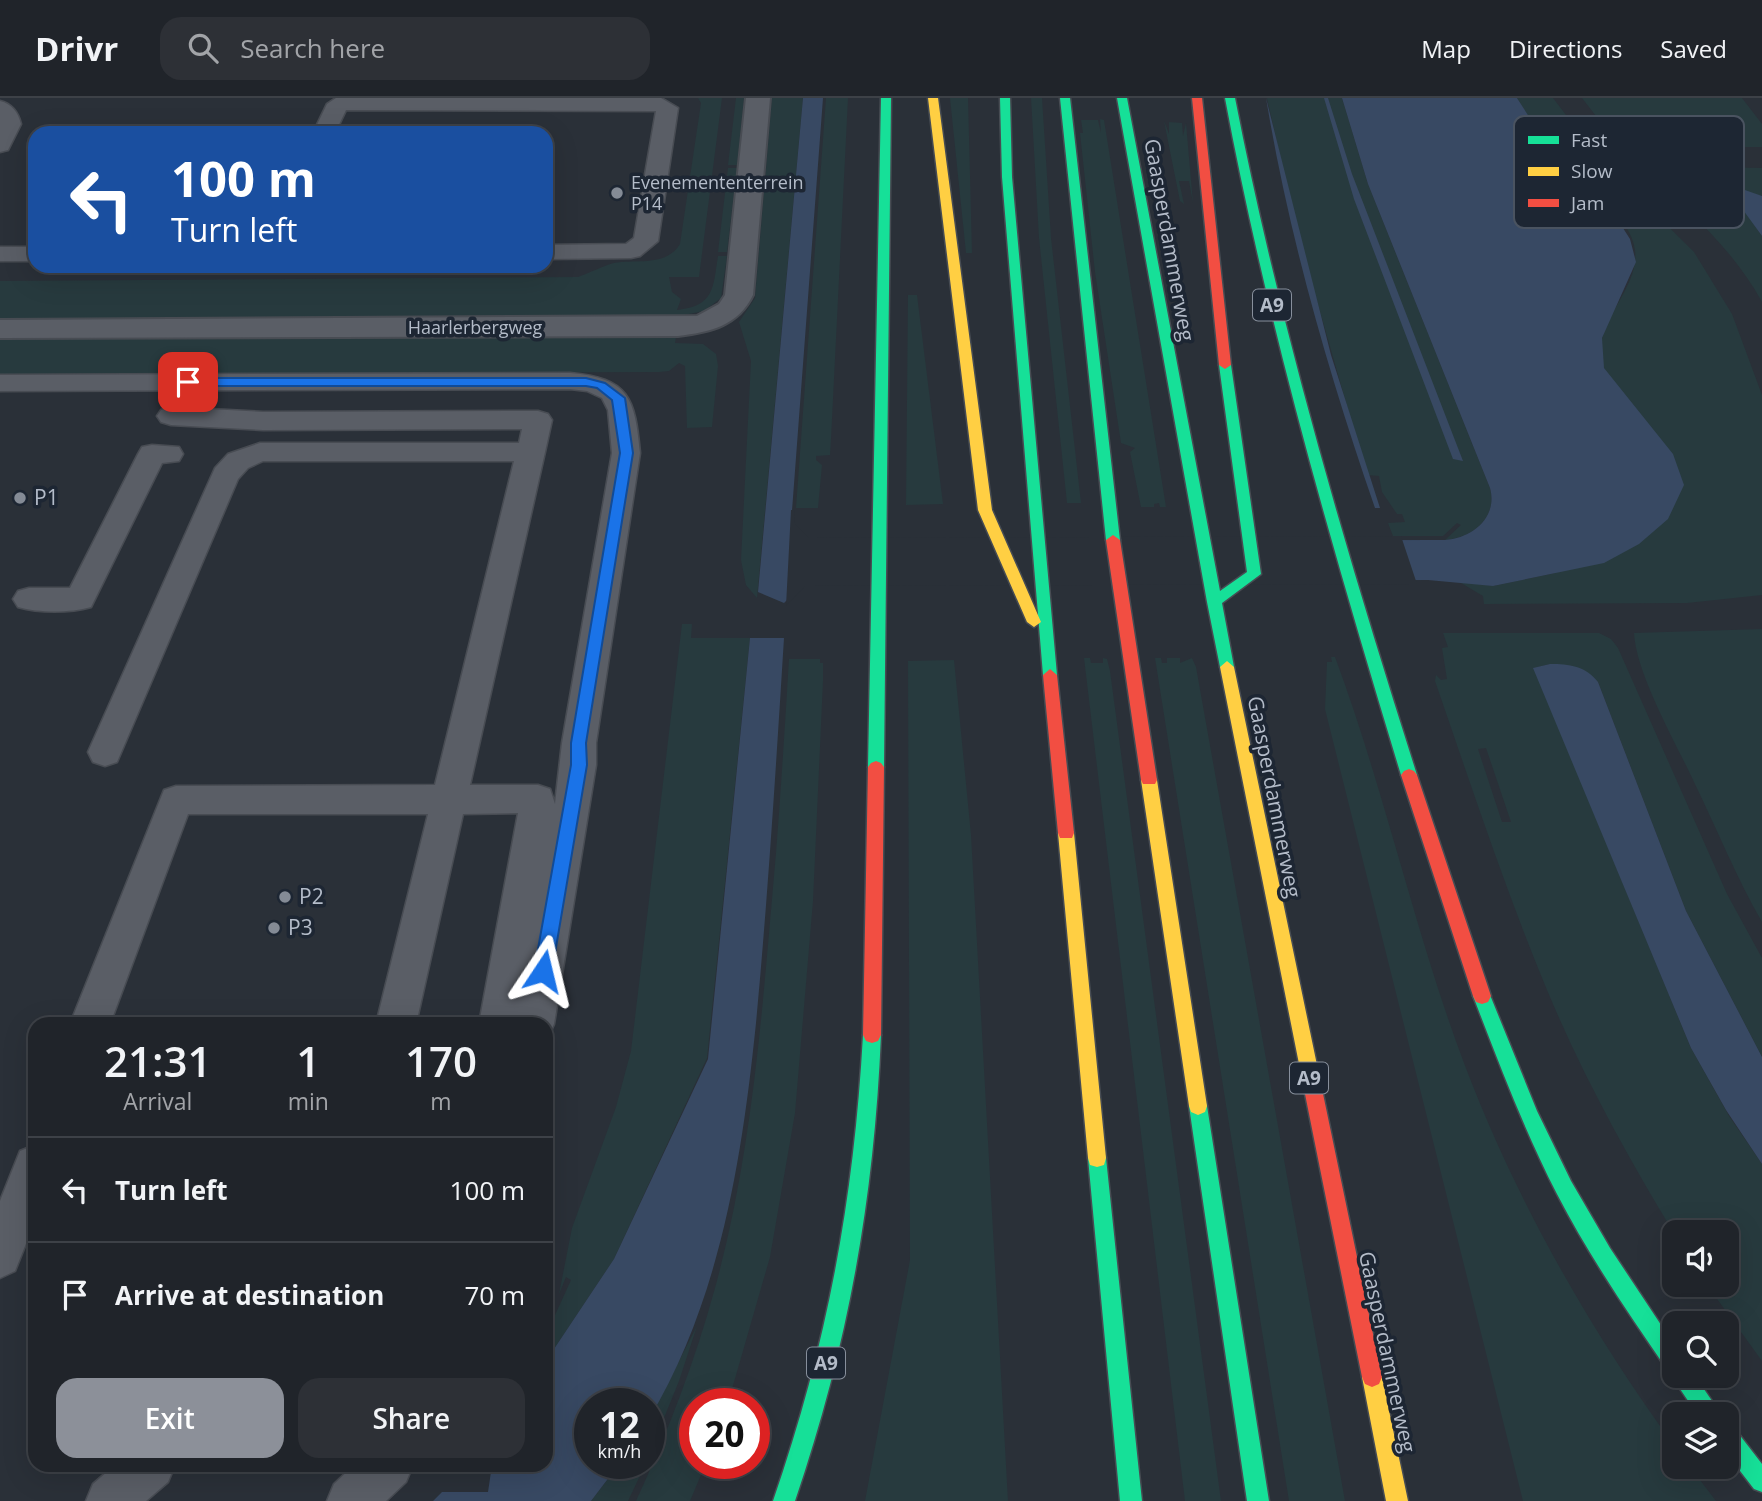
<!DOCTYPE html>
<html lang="en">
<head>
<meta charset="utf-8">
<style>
	:root { --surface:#20242a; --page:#2d3036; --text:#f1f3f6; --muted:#a2a4a8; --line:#3d4147; --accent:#8c9099 }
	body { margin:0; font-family:"Open Sans",sans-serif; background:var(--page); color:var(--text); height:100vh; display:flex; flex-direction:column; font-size:26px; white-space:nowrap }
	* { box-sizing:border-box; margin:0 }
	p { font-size:23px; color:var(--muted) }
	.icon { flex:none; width:38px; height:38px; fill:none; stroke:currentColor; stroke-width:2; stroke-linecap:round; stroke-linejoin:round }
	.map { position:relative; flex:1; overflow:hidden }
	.details { position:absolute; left:28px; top:919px; width:525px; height:455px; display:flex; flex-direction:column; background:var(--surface); border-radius:21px; box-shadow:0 7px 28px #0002,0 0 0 2px var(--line) }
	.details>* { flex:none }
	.top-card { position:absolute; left:28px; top:28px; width:525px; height:147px; border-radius:21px; box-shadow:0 7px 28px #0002,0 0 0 2px var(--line); background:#1a4fa0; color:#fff; overflow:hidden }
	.buttons { position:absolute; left:1662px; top:1122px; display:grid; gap:14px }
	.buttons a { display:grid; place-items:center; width:77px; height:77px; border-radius:14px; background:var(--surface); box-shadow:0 7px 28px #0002,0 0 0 2px var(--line); font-size:35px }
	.speed { position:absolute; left:574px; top:1290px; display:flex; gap:14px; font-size:35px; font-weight:700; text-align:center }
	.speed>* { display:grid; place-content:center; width:91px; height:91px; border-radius:50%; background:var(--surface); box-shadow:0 7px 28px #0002,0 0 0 2px var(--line); line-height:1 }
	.speed small { font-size:18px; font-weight:400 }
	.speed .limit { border:10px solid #d22; background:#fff; color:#111 }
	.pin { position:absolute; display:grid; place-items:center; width:60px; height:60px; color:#fff; margin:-30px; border-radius:14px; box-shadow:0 4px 10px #0006 }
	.me { position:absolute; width:77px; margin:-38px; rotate:10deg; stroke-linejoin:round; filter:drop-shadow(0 0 5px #0008) }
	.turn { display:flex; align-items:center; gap:24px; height:147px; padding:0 28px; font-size:32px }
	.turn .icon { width:91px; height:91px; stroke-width:2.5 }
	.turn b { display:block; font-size:49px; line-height:60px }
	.eta { display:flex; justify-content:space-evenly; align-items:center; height:119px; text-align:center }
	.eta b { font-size:42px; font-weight:600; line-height:49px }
	.primary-button { display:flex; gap:14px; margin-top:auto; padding:14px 28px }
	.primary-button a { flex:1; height:80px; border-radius:21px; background:var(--accent); color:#fff; font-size:28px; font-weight:600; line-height:80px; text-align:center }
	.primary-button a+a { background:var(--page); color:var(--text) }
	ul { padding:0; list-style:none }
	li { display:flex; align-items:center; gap:21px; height:105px; padding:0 28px; border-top:2px solid var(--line) }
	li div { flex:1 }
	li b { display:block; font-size:26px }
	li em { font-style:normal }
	header { display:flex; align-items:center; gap:42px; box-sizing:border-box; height:98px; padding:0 35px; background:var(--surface); border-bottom:2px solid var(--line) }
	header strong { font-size:33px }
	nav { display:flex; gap:38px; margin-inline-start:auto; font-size:24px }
	.search { width:490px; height:63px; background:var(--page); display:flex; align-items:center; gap:18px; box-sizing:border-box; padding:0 24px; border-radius:21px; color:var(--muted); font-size:26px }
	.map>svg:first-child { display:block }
	.green { fill:#273a3e; fill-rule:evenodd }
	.water { fill:#384963 }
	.pier { fill:#2a3038 }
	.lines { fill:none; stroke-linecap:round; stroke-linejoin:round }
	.lane-casing { stroke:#484c53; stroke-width:3 }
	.street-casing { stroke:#484c53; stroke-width:4 }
	.fast-casing { stroke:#474c53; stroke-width:3 }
	.slow-casing { stroke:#474c53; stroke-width:3 }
	.jam-casing { stroke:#474c53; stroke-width:3 }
	.lane { fill:#5a5e66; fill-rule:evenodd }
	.street { fill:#5a5e66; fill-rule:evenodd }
	.fast { fill:#16e098; fill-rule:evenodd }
	.slow { fill:#ffcf43; fill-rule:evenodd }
	.jam { fill:#f24e42; fill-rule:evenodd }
	.route { fill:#1a73e8; stroke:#114b97; stroke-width:2 }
	.poi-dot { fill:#848b96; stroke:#1d2633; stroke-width:2.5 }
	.labels { text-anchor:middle; stroke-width:7; stroke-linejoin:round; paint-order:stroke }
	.far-poi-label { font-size:18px; fill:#b4bcc9; stroke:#1d2633; text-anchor:start }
	.far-street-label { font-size:18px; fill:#b4bcc9; stroke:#1d2633 }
	.shield { fill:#1d2633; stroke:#878f9c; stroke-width:2 }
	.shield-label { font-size:19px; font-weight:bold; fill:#b4bcc9 }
	.street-label { font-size:21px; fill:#b4bcc9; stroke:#1d2633 }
	.poi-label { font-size:21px; fill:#b4bcc9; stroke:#1d2633; text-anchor:start }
	.key { fill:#1d2633; stroke:#4a5360; stroke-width:2 }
	.key-label { font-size:19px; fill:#b4bcc9 }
</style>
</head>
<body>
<header>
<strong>Drivr</strong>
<div class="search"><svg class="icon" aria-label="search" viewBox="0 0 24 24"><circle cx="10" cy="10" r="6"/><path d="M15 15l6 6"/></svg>Search here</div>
<nav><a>Map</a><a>Directions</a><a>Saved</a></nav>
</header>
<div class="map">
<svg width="1762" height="1403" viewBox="0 0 1762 1403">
	<rect width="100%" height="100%" fill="#2a3038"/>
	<path class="green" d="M 698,0 L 722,0 L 699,179 L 669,179 L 672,194 L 681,201 L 677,212 C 715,208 713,189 718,158 L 727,158 L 721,200 L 704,213 L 674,219 L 0,221 L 0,183 L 578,179 C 590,175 602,168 614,165 C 637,161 666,169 680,146 L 701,5 Z
		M 736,0 L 744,0 L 737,67 L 728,67 Z
		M 772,0 L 803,0 L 757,500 L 746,487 L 741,462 L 751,263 L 739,224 L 755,200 Z
		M 826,0 L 848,0 L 831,341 L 830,357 L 816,358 L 816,362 L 822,367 L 818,410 L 796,410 Z
		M 950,0 L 968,0 L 972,155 L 966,155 Z
		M 1031,0 L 1042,0 L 1051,140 L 1081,405 L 1067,405 L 1039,140 Z
		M 1267,0 L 1342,0 L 1368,86 L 1490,390 C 1498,419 1473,440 1445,442 L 1461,427 L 1457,425 L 1443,438 L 1393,438 L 1388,425 L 1405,424 L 1402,416 L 1397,416 L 1382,394 L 1379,378 L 1368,377 L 1363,364 L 1297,133 Z
		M 1517,0 L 1553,0 L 1598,59 L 1694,154 L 1732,216 L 1762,297 L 1762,497 L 1687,505 L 1484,506 L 1483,498 L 1456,482 L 1493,488 L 1555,475 L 1646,324 C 1636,310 1608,283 1603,268 C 1589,225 1640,194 1635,152 C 1631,120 1592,95 1571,73 C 1550,51 1532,27 1517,0 Z
		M 1582,0 L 1742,0 L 1762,26 L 1762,49 L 1620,49 Z
		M 1100,21 L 1104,22 L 1166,409 L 1160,409 L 1159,405 L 1154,406 L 1154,409 L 1141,409 L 1130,354 L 1135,350 L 1121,345 L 1095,174 L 1080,35 L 1083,35 L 1081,22 L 1098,22 L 1101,35 Z
		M 1164,23 L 1169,36 L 1169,24 L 1182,25 L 1183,38 L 1186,25 L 1193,105 L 1189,83 L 1179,83 L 1184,106 L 1180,103 Z
		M 1656,68 L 1762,70 L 1762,98 L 1731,94 L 1762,138 L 1762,204 C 1733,151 1687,110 1642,71 Z
		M 728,70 L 737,70 L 727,154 L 718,154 Z
		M 908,197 L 917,197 L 943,406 L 906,407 Z
		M 676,239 L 675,245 L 703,246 L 716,256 L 718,268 L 712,329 L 687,330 L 685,268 L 679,265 L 669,273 L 659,274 L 0,276 L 0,241 Z
		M 682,526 L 692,526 L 691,540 L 750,540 L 707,960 L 614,1161 L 546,1263 L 546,1237 L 571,1182 L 566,1179 L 559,1196 L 572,1130 L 616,1009 L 631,953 Z
		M 1762,531 L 1762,824 C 1736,779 1717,731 1694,684 C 1676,645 1636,576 1634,535 Z
		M 1443,535 L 1599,535 L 1611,541 L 1618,550 L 1727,796 L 1762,860 L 1762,959 L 1686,813 L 1598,584 L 1550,566 L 1534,570 L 1691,950 L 1729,1018 L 1762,1066 L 1762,1263 L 1707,1187 L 1727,1186 L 1727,1134 L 1675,1134 L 1675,1137 C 1627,1058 1583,978 1547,892 C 1505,791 1471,687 1435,583 L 1436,577 L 1441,582 L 1447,581 L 1442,550 L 1448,549 ZM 1486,650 L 1511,724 L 1502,724 L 1478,651 Z
		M 1331,559 L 1335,559 C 1382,685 1411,818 1457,946 C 1509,1090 1585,1225 1675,1349 L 1675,1368 L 1690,1369 L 1716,1403 L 1523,1403 L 1325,611 L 1327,564 L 1332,564 Z
		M 1084,560 L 1090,560 L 1091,565 L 1103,565 L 1103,560 L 1107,561 L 1110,573 L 1221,1403 L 1185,1403 Z
		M 1155,560 L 1161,560 L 1162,565 L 1167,565 L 1167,560 L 1180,560 L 1180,565 L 1192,560 L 1196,569 L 1345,1403 L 1289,1403 Z
		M 789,561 L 820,561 L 820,565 L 823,565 L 823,583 L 813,803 L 795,1015 L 770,1159 L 728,1305 L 695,1306 L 695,1365 L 706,1365 L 690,1403 L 636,1403 C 668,1334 695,1263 715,1190 C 754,1048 763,901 776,755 C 781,692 785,627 789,561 Z
		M 954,562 L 971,737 L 1008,1403 L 865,1403 L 910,1162 L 908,563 Z
		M 697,1228 L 679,1283 L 649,1357 L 649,1321 Z
		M 620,1365 L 646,1365 L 628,1403 L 591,1403 Z"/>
	<path class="water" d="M 803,0 L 823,0 L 791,426 L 807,443 L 1445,442 C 1473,440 1498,419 1490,390 L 1368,86 L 1342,0 L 1517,0 L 1540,36 L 1614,116 L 1630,141 L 1636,164 L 1602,240 L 1604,270 L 1673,356 L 1684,387 L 1668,421 L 1639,446 L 1604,465 L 1493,488 L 1428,482 L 804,485 L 784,505 L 758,494 Z
		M 1266,0 L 1331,257 L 1380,410 L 1375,410 C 1329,277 1289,139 1266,0 Z
		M 1324,0 L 1328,0 L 1352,76 L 1463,363 L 1453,361 L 1354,101 Z
		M 1742,91 L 1762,98 L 1762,138 L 1730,94 Z
		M 750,540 L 784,540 C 776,668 768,797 756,925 C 742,1061 720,1202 649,1321 L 649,1306 L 590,1306 L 590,1365 L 620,1365 L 591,1403 L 433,1403 L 442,1394 L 488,1394 L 492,1367 L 546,1367 L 546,1263 L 614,1161 L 708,961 Z
		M 1550,566 C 1569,566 1586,568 1598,584 L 1686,813 L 1762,959 L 1762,1066 L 1726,1012 L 1691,950 L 1533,570 Z"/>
	<path class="pier" d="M 791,412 L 795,412 L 794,425 L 809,440 L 1401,438 L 1417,486 L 805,488 L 786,508 Z"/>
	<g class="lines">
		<g class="lane-casing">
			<path id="lane" d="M 336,0 L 661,0 L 678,10 L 658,143 L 640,158 L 631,160 L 546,161 L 546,147 L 626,146 L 634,140 L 656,13 L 346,12 L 335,35 L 313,35 L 327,6 Z
				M 0,3 C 12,6 18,14 21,26 L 8,52 L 0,54 Z
				M 0,149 L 35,149 L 35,163 L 0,163 Z
				M 570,275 C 629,280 635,300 640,355 L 596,645 L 596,667 L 554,926 L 548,939 L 546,926 L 479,926 L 518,715 L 463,716 L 416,926 L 376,926 L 428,716 L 188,716 L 110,926 L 70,926 L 164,692 L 176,688 L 435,687 L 514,363 L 263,363 L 248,370 L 238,381 L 117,664 L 105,668 L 93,664 L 88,654 L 215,370 L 228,356 L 260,345 L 519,345 L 522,331 L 263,332 L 171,327 L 161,324 L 157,318 L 161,312 L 171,309 L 263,314 L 538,313 L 548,316 L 552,322 L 545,354 L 470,687 L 538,687 L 550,691 L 555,706 L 562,645 L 612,355 L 608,312 L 602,300 L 587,293 L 570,291 L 0,293 L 0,277 Z
				M 152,347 L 179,349 L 183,356 L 179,363 L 162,365 L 91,509 C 70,515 39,515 18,509 L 13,501 L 18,493 L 29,490 L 70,490 L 138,356 L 142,349 Z
				M 35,1047 L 35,1123 L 15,1173 L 0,1180 L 0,1103 L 20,1053 Z
				M 115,1367 L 175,1367 L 168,1384 L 146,1403 L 86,1403 L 93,1386 Z
				M 354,1367 L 413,1367 L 406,1384 L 386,1403 L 327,1403 L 334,1386 Z"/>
		</g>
		<g class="street-casing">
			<path id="street" d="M 746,0 L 770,0 L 753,197 C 738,228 710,234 678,238 L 0,240 L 0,222 L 697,218 L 719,206 L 725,197 Z"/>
		</g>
		<g class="fast-casing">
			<path id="fast" d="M 881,0 L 891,0 L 884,669 L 881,673 L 871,673 L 868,669 Z
				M 1000,0 L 1010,0 L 1012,79 L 1057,577 L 1050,583 L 1043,577 L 1002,79 Z
				M 1060,0 L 1070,0 L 1120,442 L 1113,447 L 1106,442 Z
				M 1117,0 L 1127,0 L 1220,493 L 1247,474 L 1219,267 L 1225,263 L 1231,267 L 1261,476 L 1222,505 L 1234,569 L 1227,575 L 1220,569 L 1207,504 Z
				M 1225,0 L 1235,0 C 1280,230 1346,454 1417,677 L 1414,681 L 1404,681 L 1401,677 C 1333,453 1268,230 1225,0 Z
				M 1482,890 L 1488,892 L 1537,1013 L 1571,1083 L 1610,1150 L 1675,1248 L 1675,1278 L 1695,1278 L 1721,1316 L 1697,1316 L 1676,1285 L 1674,1276 L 1668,1273 C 1629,1216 1589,1158 1557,1096 C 1524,1032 1499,965 1473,898 L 1476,892 Z
				M 872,929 L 878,931 L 881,937 C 874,1102 848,1247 795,1403 L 773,1403 C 827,1247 854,1102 863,937 L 866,931 Z
				M 1198,999 L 1205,1002 L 1207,1008 L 1269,1403 L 1247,1403 L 1189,1008 L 1191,1002 Z
				M 1097,1051 L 1104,1053 L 1106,1060 L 1142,1403 L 1120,1403 L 1088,1060 L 1090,1053 Z
				M 1727,1328 L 1735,1331 L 1762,1366 L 1762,1394 L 1754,1391 L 1727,1356 Z"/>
		</g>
		<g class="slow-casing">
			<path id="slow" d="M 928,0 L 938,0 L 992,412 L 1041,524 L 1034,529 L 1027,524 L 978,412 Z
				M 1227,563 L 1234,569 L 1322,991 L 1319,997 L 1313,1000 L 1307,997 L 1304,991 L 1220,569 Z
				M 1149,676 L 1155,678 L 1157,682 L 1207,1008 L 1205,1014 L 1198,1017 L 1191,1014 L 1189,1008 L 1141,682 L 1143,678 Z
				M 1066,728 L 1072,730 L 1074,735 L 1106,1060 L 1104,1067 L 1097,1069 L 1090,1067 L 1088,1060 L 1058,735 L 1060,730 Z
				M 1372,1269 L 1379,1272 L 1382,1279 L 1408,1403 L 1386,1403 L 1362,1279 L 1365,1272 Z"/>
		</g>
		<g class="jam-casing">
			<path id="jam" d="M 1192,0 L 1202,0 L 1231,267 L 1225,271 L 1219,267 Z
				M 1113,437 L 1120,442 L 1157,682 L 1155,686 L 1143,686 L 1141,682 L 1106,442 Z
				M 1050,571 L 1057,577 L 1074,735 L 1072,740 L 1060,740 L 1058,735 L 1043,577 Z
				M 876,663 L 881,665 L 884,669 L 881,937 L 878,943 L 872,945 L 866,943 L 863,937 L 868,669 L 871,665 Z
				M 1409,671 L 1414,673 L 1417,677 L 1491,898 L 1488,904 L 1482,906 L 1476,904 L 1473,898 L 1401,677 L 1404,673 Z
				M 1313,982 L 1319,985 L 1322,991 L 1382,1279 L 1379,1286 L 1372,1289 L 1365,1286 L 1362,1279 L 1304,991 L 1307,985 Z"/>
		</g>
		<use href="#lane" class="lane"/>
		<use href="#street" class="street"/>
		<use href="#fast" class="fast"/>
		<use href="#slow" class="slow"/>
		<use href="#jam" class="jam"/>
	</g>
	<path class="route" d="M 586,280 L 605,285 L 625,300 L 633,355 L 586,645 L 587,667 L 552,873 L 543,880 L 534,873 L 571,667 L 571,645 L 620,355 L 612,302 L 597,290 L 586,288 L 188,288 L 181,284 L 188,280 Z"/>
	<g class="poi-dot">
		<circle cx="617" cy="95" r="7"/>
		<circle cx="20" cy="400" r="7"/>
		<circle cx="285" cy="799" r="7"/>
		<circle cx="274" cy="830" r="7"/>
	</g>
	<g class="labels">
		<g class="far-poi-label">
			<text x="631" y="91">Evenemententerrein<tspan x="631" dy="21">P14</tspan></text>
		</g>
		<g class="far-street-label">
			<text x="475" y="236">Haarlerbergweg</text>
		</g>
		<g class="shield">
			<rect x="1253" y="191.5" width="38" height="31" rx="5"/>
			<rect x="1290" y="964.5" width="38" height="31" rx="5"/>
			<rect x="807" y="1249.5" width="38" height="31" rx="5"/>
		</g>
		<g class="shield-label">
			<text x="1272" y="214">A9</text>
			<text x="1309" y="987">A9</text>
			<text x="826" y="1272">A9</text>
		</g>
		<g class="street-label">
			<text transform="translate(1169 142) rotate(80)" y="7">Gaasperdammerweg</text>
			<text transform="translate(1274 699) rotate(79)" y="7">Gaasperdammerweg</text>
			<text transform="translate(1387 1254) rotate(78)" y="7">Gaasperdammerweg</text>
		</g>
		<g class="poi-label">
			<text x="34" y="407">P1</text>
			<text x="299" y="806">P2</text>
			<text x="288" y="837">P3</text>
		</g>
	</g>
	<rect x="1514" y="18" width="230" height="112" rx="10" class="key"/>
	<rect x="1528" y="38" width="31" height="8" fill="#16e098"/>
	<rect x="1528" y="69" width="31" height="9" fill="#ffcf43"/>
	<rect x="1528" y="101" width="31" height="8" fill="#f24e42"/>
	<g class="key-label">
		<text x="1571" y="49">Fast</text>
		<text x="1571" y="80">Slow</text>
		<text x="1571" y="112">Jam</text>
	</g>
</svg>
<div class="buttons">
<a><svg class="icon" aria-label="sound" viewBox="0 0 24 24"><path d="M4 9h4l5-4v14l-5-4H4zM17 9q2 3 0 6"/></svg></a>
<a><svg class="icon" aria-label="search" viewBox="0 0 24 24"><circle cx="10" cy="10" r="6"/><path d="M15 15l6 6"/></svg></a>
<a><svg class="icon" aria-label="layers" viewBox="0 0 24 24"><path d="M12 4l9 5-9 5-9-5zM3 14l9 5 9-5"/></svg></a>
</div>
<div class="speed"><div>12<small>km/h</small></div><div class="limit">20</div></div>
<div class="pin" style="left:188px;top:284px;background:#d93025"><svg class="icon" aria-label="arrive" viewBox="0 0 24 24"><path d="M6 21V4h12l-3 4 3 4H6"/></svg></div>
<svg class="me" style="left:543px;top:873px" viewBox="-20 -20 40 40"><path d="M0-17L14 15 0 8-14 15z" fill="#1a73e8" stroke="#fff" stroke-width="4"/></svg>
<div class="top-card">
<div class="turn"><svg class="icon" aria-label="left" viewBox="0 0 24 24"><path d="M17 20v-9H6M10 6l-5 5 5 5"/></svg><div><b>100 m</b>Turn left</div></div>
</div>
<section class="details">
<div class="eta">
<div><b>21:31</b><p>Arrival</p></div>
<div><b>1</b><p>min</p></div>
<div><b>170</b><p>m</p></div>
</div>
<ul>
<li><svg class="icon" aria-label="left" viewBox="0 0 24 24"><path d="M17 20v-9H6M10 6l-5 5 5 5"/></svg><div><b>Turn left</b></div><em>100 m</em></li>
<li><svg class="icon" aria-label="arrive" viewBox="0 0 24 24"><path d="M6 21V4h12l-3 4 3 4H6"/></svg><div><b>Arrive at destination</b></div><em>70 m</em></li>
</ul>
<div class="primary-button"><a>Exit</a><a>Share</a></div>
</section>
</div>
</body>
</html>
